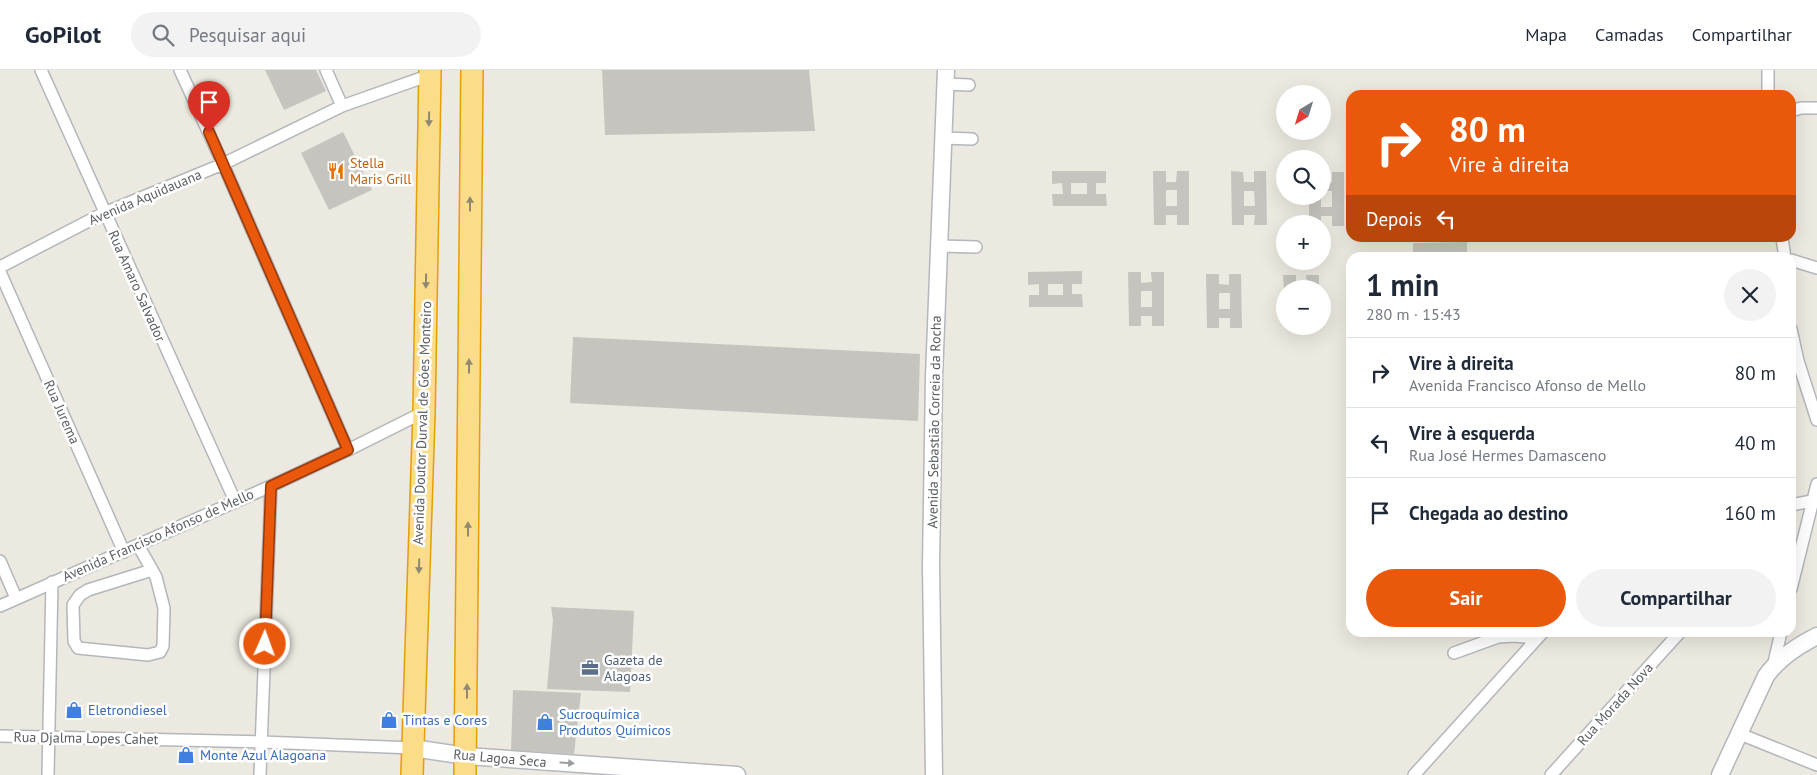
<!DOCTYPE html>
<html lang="pt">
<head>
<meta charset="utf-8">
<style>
	:root { --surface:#fff; --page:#f2f2f3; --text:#1f2937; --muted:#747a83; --line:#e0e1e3; --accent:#ea580c }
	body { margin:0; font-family:"PT Sans",sans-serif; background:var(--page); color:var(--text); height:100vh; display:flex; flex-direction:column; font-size:19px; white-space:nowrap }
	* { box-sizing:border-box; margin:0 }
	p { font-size:16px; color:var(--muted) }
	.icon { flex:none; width:28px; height:28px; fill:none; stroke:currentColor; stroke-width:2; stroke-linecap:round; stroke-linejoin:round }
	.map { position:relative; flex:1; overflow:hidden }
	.drawer { position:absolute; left:1346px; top:182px; width:450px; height:385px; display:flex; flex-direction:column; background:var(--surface); border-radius:15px; box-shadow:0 5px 20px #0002 }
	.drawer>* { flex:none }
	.hud { position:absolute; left:1346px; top:20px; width:450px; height:152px; border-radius:15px; box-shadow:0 5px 20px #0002; background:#ea580c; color:#fff; overflow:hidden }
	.needle { width:32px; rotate:218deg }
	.controls { position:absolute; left:1276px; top:15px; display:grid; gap:10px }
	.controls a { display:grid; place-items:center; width:55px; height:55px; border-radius:50%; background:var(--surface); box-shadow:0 5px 20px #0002; font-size:25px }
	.pin { position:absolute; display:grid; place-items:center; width:42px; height:42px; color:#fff; margin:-51px -21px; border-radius:50% 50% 50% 0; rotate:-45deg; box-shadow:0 0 5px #0007 }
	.pin .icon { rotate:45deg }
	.me { position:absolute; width:55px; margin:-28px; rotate:2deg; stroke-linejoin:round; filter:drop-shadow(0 0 4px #0008) }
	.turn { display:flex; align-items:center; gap:18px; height:105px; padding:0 20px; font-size:22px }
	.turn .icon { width:65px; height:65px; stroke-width:2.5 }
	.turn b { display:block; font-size:35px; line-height:42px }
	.then { display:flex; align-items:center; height:48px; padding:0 20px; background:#0003; gap:10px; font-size:19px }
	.round { display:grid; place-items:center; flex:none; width:52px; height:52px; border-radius:26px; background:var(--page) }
	.summary { display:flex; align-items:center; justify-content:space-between; height:85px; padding:0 20px }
	h1 { font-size:30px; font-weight:700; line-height:38px }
	.primary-button { display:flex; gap:10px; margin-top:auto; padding:10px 20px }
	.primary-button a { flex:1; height:58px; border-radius:30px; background:var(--accent); color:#fff; font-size:20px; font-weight:700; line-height:58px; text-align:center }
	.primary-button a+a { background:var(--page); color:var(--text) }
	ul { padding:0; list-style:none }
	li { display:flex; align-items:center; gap:15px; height:70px; padding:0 20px; border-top:1px solid var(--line) }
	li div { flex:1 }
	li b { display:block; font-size:19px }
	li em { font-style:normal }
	header { display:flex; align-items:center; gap:30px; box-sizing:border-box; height:70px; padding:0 25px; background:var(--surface); border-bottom:1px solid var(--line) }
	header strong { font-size:24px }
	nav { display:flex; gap:28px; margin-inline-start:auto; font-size:18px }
	.search { width:350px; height:45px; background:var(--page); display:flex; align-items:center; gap:12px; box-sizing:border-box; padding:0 18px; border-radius:28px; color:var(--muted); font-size:19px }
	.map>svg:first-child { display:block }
	.building { fill:#c6c4be; fill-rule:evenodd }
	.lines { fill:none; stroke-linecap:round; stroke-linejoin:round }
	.street-casing { stroke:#b3b6bb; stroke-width:14 }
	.secondary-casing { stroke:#b4b7bd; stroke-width:19 }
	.highway-casing { stroke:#e69e06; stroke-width:24 }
	.street { stroke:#fff; stroke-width:11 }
	.secondary { stroke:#fff; stroke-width:16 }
	.highway { stroke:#fadc89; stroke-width:21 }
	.oneway { fill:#91896f }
	.oneway2 { fill:#9b9ea0 }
	.route-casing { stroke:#983908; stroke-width:12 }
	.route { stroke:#ea580c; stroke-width:9 }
	.labels { text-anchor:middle; stroke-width:5; stroke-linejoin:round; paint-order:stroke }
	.food-label { font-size:14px; fill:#c56008; stroke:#fff; text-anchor:start }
	.street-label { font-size:14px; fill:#595d61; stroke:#fff }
	.service-label { font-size:14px; fill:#4e5e75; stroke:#fff; text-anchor:start }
	.shop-label { font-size:14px; fill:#366cbe; stroke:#fff; text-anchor:start }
</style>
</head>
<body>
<header>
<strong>GoPilot</strong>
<div class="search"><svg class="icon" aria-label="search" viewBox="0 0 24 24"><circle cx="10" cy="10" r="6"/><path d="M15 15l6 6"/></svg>Pesquisar aqui</div>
<nav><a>Mapa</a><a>Camadas</a><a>Compartilhar</a></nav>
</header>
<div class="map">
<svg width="1817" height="705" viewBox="0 0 1817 705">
	<rect width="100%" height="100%" fill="#ece9e0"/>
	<path class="building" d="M 265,0 L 316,0 L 326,21 L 284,40 Z
		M 602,0 L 809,0 L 815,61 L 605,65 Z
		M 343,62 L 372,120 L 329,140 L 301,83 Z
		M 1052,101 L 1106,101 L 1106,113 L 1096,113 L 1096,124 L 1106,124 L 1107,136 L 1053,136 L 1052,124 L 1063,124 L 1062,113 L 1052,114 ZM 1071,113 L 1087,113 L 1087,124 L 1071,124 Z
		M 1153,101 L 1166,101 L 1166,112 L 1176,112 L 1177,101 L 1189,101 L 1189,155 L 1177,155 L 1177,145 L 1166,145 L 1166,155 L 1154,155 ZM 1166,120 L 1177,120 L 1177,136 L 1166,136 Z
		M 1231,101 L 1243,102 L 1244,112 L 1254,112 L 1254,101 L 1266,101 L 1267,155 L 1254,155 L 1255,145 L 1244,145 L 1244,155 L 1232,155 ZM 1244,121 L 1254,121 L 1255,136 L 1244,136 Z
		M 1332,102 L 1344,102 L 1344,156 L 1332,156 L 1332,146 L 1321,146 L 1321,154 L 1309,154 L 1309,126 L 1321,126 L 1321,137 L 1332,137 L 1332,121 L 1322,121 L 1322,113 L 1332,112 Z
		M 1467,172 L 1467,184 L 1457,184 L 1457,188 L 1448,188 L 1448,184 L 1432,184 L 1432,188 L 1424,188 L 1424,185 L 1413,185 L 1413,173 Z
		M 1082,201 L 1082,214 L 1072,214 L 1072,224 L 1082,224 L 1083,237 L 1029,237 L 1029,225 L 1039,225 L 1039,214 L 1028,215 L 1028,202 ZM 1048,214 L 1063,214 L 1063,225 L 1048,225 Z
		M 1128,202 L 1141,202 L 1141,213 L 1152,212 L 1151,202 L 1164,202 L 1164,256 L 1152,256 L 1152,246 L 1141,246 L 1141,256 L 1129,256 ZM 1141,221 L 1152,221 L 1152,237 L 1141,237 Z
		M 1206,204 L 1219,204 L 1219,214 L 1229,215 L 1229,204 L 1241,204 L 1242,258 L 1230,258 L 1230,248 L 1219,248 L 1219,258 L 1207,258 ZM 1219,223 L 1230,223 L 1230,239 L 1219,239 Z
		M 1283,205 L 1296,205 L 1296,215 L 1307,215 L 1306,205 L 1319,205 L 1319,219 L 1284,219 Z
		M 573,267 L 920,284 L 918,351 L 570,333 Z
		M 551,537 L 634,541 L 630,622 L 547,619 L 553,550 Z
		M 513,620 L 581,623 L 574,684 L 511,680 Z"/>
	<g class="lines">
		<g class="street-casing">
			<path id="street" d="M 41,0 L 235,431
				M 180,0 L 223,94 L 348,380
				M 326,0 L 342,36
				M 945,14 L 969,15
				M 1768,25 L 1768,0
				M 1791,41 L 1801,38 L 1817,38
				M 943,68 L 972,69
				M 1782,168 L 1785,188
				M 940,176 L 976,177
				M 1791,190 L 1817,198
				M 0,197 L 104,143 L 223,94 L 342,36 L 430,5
				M 0,202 L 124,482
				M 1791,259 L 1798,291 L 1817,350
				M 1791,435 L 1812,431
				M 138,475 L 156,507 L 164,538 L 163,576 L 160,582 L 148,585 L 78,578 L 74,571 L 73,535 L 80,525 L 88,520 L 152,500
				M 0,491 L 16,528
				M 1791,519 L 1817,414
				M 0,536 L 271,416 L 348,380 L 424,342
				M 1454,583 L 1498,567 L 1513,566 L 1537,568
				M 1773,597 L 1781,562
				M 1740,664 L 1817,695
				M 0,666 L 262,672 L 413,678
				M 48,705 L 52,512
				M 260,705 L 271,416
				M 1414,705 L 1543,562
				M 1551,705 L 1680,562"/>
		</g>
		<g class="secondary-casing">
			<path id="secondary" d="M 413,678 L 466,686 L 737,705
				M 934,705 L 931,495 L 934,307 L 946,0
				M 1720,705 L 1766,606 C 1778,589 1799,575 1817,566"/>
		</g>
		<g class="highway-casing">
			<path id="highway" d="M 412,705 L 424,342 L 430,0
				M 465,705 L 472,0"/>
		</g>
		<use href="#street" class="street"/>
		<use href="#secondary" class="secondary"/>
		<use href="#highway" class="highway"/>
	</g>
	<defs><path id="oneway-solid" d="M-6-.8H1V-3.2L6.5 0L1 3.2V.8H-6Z" transform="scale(1.25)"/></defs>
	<g class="oneway">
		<use href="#oneway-solid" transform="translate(429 49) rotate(91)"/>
		<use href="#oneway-solid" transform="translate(470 134) rotate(-90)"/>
		<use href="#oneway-solid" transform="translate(426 211) rotate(91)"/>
		<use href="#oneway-solid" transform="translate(469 296) rotate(-90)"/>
		<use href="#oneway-solid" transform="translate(468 459) rotate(-90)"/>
		<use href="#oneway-solid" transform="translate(419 496) rotate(92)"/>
		<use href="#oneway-solid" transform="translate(467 621) rotate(-90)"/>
	</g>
	<use class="oneway2" href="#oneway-solid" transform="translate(567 693) rotate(4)"/>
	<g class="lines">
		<g class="route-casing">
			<path id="route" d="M 209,62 L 348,380 L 271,416 L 265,574"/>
		</g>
		<use href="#route" class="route"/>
	</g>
	<defs>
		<g id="restaurant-bare" transform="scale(1.35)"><path d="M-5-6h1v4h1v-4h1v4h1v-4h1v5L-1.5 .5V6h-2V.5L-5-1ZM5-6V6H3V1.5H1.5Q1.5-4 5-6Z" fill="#e8710a" stroke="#fff" stroke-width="2.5" paint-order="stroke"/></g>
		<g id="office-bare" transform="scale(1.35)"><path d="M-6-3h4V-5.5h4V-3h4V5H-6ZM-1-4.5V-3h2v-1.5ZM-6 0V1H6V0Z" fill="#5c6f8a" stroke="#fff" stroke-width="2.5" paint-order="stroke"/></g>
		<g id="shop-bare" transform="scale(1.35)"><path d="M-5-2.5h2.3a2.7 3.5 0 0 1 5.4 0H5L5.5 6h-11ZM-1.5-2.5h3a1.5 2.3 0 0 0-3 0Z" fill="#3f7fe0" stroke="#fff" stroke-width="2.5" paint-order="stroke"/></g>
	</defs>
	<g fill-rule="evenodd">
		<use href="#restaurant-bare" x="336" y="101"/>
		<use href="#office-bare" x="590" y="598"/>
		<use href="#shop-bare" x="74" y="640"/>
		<use href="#shop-bare" x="389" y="650"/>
		<use href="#shop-bare" x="545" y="652"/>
		<use href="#shop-bare" x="186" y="685"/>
	</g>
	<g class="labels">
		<g class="food-label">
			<text x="350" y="98">Stella<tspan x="350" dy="16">Maris Grill</tspan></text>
		</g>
		<g class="street-label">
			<text transform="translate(145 127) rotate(-23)" y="5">Avenida Aquidauana</text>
			<text transform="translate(137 216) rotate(66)" y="5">Rua Amaro Salvador</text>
			<text transform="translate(62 342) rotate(66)" y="5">Rua Jurema</text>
			<text transform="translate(934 352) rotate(-89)" y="5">Avenida Sebastião Correia da Rocha</text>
			<text transform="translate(422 353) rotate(-88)" y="5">Avenida Doutor Durval de Góes Monteiro</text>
			<text transform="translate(158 465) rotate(-24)" y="5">Avenida Francisco Afonso de Mello</text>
			<text transform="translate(1615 634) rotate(-48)" y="5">Rua Morada Nova</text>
			<text transform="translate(86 668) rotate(1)" y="5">Rua Djalma Lopes Cahet</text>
			<text transform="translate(500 688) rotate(5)" y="5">Rua Lagoa Seca</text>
		</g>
		<g class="service-label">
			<text x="604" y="595">Gazeta de<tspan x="604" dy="16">Alagoas</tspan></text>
		</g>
		<g class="shop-label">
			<text x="88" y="645">Eletrondiesel</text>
			<text x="559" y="649">Sucroquímica<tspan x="559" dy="16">Produtos Químicos</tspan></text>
			<text x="403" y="655">Tintas e Cores</text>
			<text x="200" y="690">Monte Azul Alagoana</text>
		</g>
	</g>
</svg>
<div class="controls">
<a><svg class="needle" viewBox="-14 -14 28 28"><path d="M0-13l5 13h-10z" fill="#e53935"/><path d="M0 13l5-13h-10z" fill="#747a83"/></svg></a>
<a><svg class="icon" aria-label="search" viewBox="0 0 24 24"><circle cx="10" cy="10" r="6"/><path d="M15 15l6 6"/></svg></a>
<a>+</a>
<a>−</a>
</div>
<div class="pin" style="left:209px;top:62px;background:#d93025"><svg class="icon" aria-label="arrive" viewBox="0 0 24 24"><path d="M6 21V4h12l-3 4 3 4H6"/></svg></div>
<svg class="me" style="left:265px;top:574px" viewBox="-20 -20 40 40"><circle r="17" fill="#ea580c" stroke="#fff" stroke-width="3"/><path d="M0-11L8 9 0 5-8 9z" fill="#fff"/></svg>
<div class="hud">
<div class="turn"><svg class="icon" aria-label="right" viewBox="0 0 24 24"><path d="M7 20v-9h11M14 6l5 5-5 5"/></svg><div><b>80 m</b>Vire à direita</div></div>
<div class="then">Depois<svg class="icon" aria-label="left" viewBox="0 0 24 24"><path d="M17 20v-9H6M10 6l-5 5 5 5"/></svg></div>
</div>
<section class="drawer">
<div class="summary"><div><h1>1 min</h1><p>280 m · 15:43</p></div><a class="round"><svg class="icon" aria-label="close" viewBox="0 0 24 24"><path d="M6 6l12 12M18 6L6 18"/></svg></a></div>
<ul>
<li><svg class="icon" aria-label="right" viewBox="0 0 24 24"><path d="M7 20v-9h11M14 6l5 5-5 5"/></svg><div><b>Vire à direita</b><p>Avenida Francisco Afonso de Mello</p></div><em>80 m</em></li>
<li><svg class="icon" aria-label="left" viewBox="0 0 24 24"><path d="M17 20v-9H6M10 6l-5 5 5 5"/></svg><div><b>Vire à esquerda</b><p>Rua José Hermes Damasceno</p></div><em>40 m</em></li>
<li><svg class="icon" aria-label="arrive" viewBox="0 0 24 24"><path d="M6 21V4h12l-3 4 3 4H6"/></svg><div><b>Chegada ao destino</b></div><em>160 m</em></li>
</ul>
<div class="primary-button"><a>Sair</a><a>Compartilhar</a></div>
</section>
</div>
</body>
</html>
